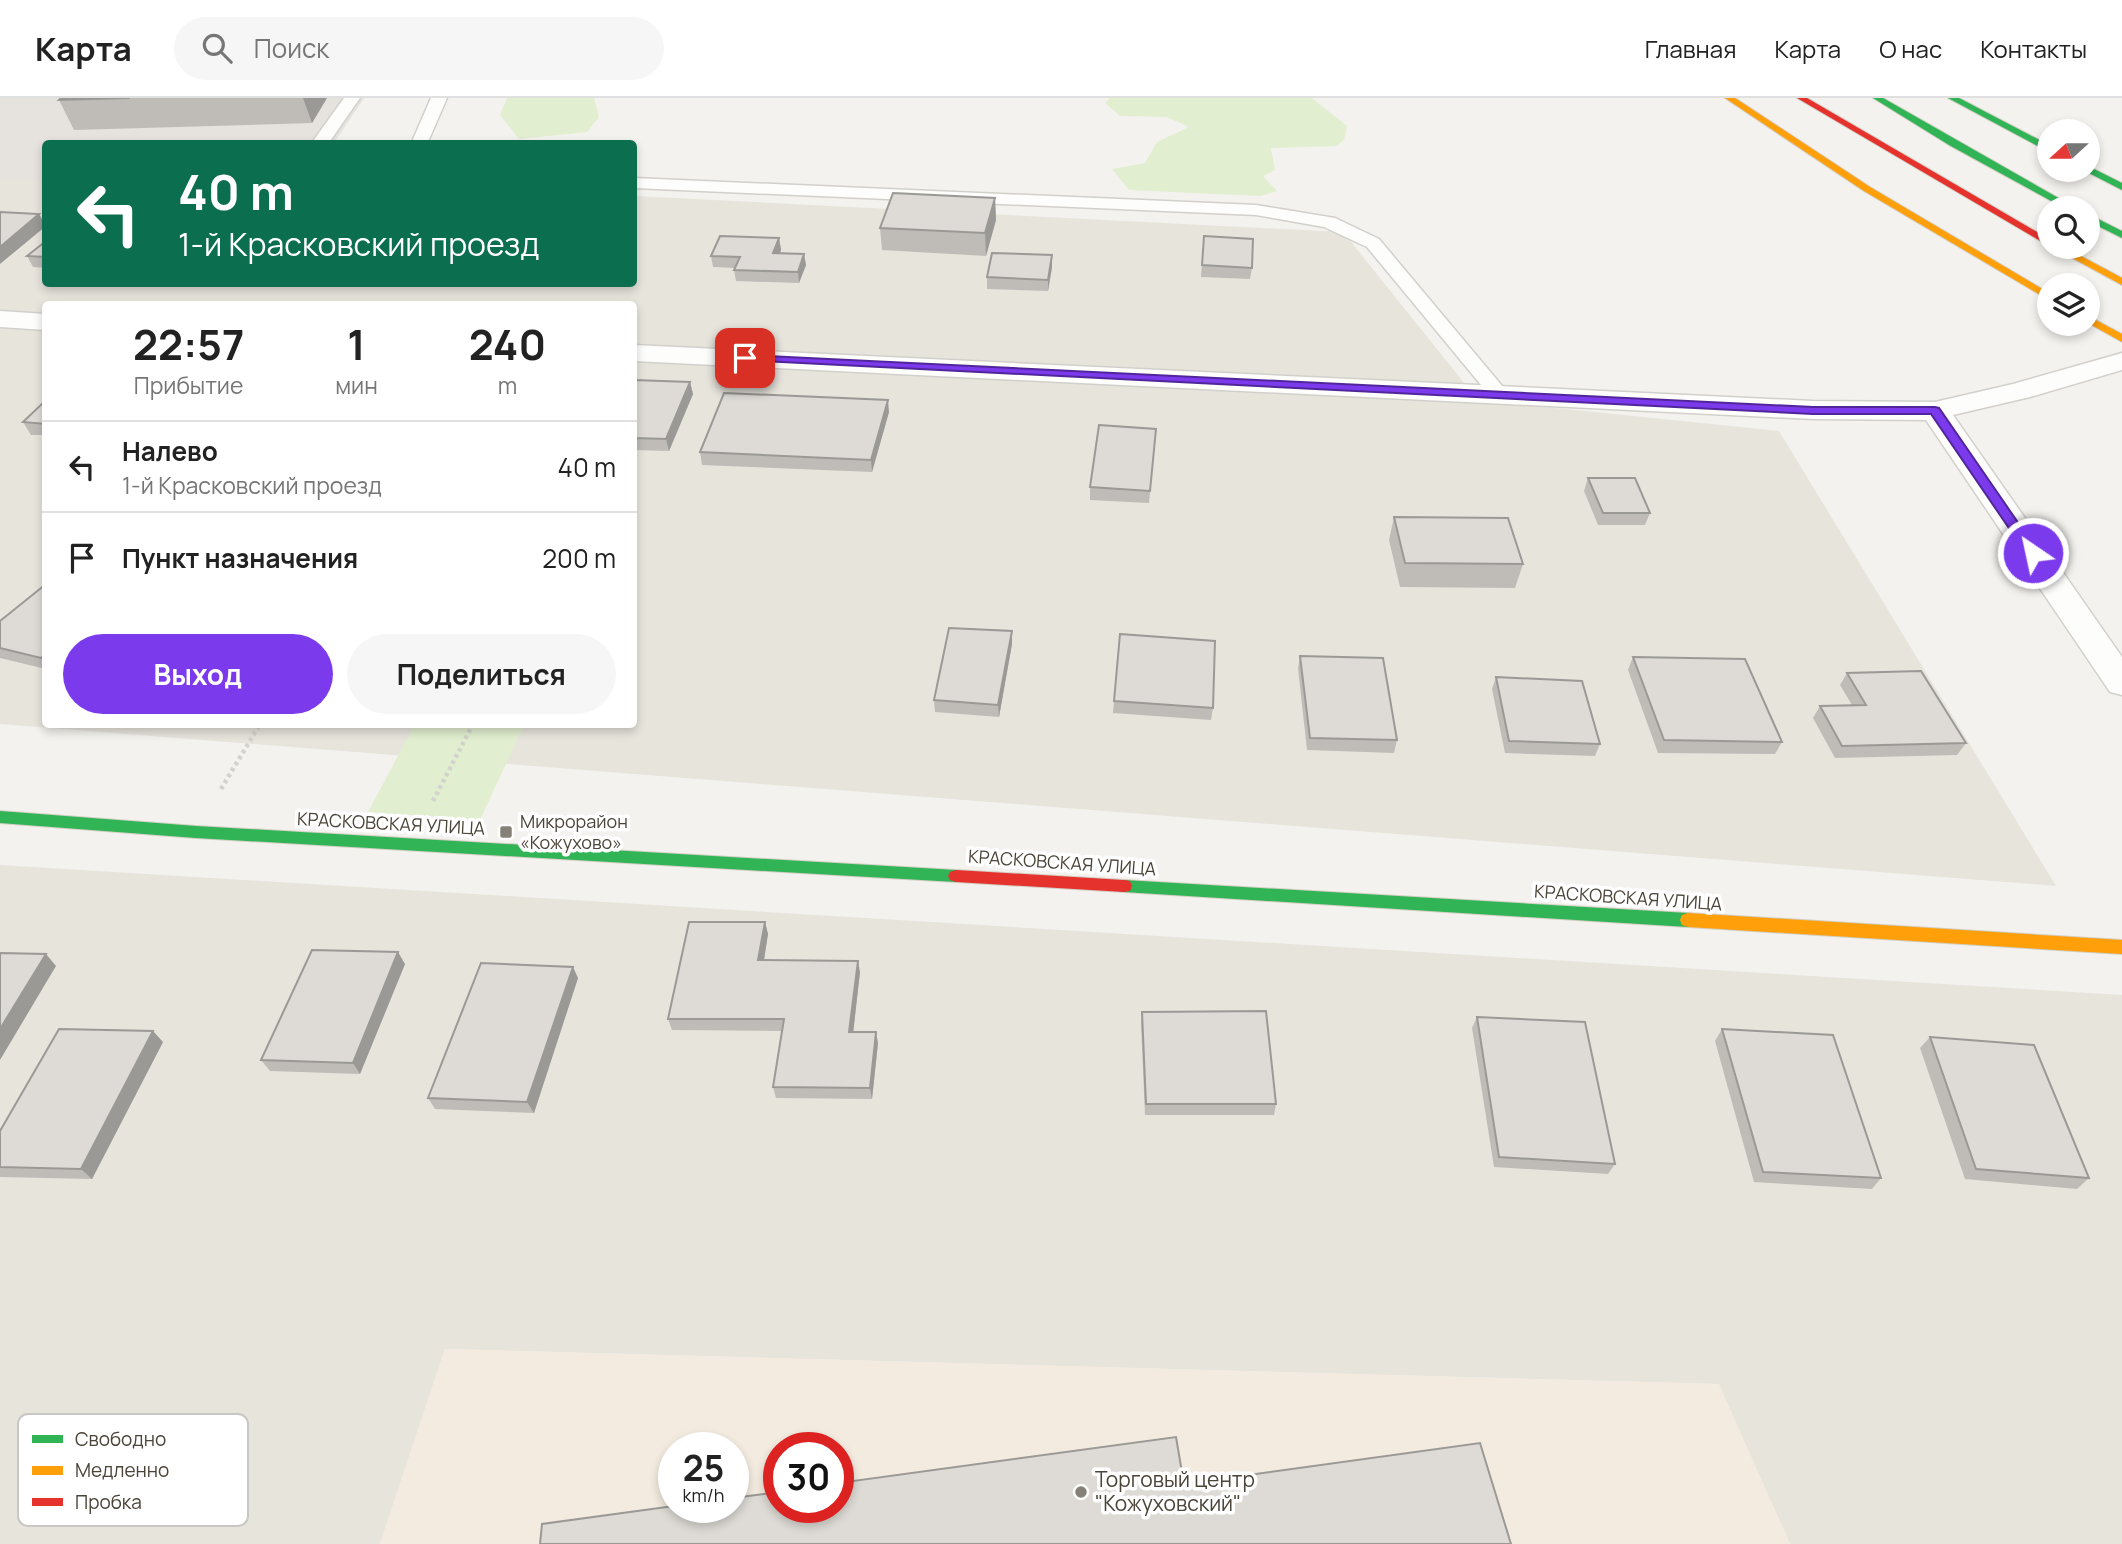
<!DOCTYPE html>
<html lang="ru">
<head>
<meta charset="utf-8">
<style>
	:root { --surface:#fff; --page:#f6f6f6; --text:#222; --muted:#767676; --line:#e0e0e0; --accent:#7c3aed }
	body { margin:0; font-family:Manrope,sans-serif; background:var(--page); color:var(--text); height:100vh; display:flex; flex-direction:column; font-size:26px; white-space:nowrap }
	* { box-sizing:border-box; margin:0 }
	p { font-size:23px; color:var(--muted) }
	.icon { flex:none; width:38px; height:38px; fill:none; stroke:currentColor; stroke-width:2; stroke-linecap:round; stroke-linejoin:round }
	.map { position:relative; flex:1; overflow:hidden }
	.details { position:absolute; left:42px; top:203px; width:595px; height:427px; display:flex; flex-direction:column; background:var(--surface); border-radius:7px; box-shadow:0 4px 10px #0003 }
	.details>* { flex:none }
	.top-card { position:absolute; left:42px; top:42px; width:595px; height:147px; border-radius:7px; box-shadow:0 4px 10px #0003; background:#0b6e4f; color:#fff; overflow:hidden }
	.needle { width:46px; rotate:249deg }
	.controls { position:absolute; left:2037px; top:21px; display:grid; gap:14px }
	.controls a { display:grid; place-items:center; width:63px; height:63px; border-radius:50%; background:var(--surface); box-shadow:0 4px 10px #0003; font-size:35px }
	.speed { position:absolute; left:658px; top:1334px; display:flex; gap:14px; font-size:35px; font-weight:700; text-align:center }
	.speed>* { display:grid; place-content:center; width:91px; height:91px; border-radius:50%; background:var(--surface); box-shadow:0 4px 10px #0003; line-height:1 }
	.speed small { font-size:18px; font-weight:400 }
	.speed .limit { border:10px solid #d22; background:#fff; color:#111 }
	.pin { position:absolute; display:grid; place-items:center; width:60px; height:60px; color:#fff; margin:-30px; border-radius:14px; box-shadow:0 4px 10px #0006 }
	.me { position:absolute; width:77px; margin:-38px; rotate:326deg; stroke-linejoin:round; filter:drop-shadow(0 0 5px #0008) }
	.turn { display:flex; align-items:center; gap:24px; height:147px; padding:0 21px; font-size:32px }
	.turn .icon { width:91px; height:91px; stroke-width:2.5 }
	.turn b { display:block; font-size:49px; line-height:60px }
	.eta { display:flex; justify-content:space-evenly; align-items:center; height:119px; text-align:center }
	.eta b { font-size:42px; font-weight:700; line-height:49px }
	.button { display:flex; gap:14px; margin-top:auto; padding:14px 21px }
	.button a { flex:1; height:80px; border-radius:42px; background:var(--accent); color:#fff; font-size:28px; font-weight:700; line-height:80px; text-align:center }
	.button a+a { background:var(--page); color:var(--text) }
	ul { padding:0; list-style:none }
	li { display:flex; align-items:center; gap:21px; height:91px; padding:0 21px; border-top:2px solid var(--line) }
	li div { flex:1 }
	li b { display:block; font-size:26px }
	li em { font-style:normal }
	header { display:flex; align-items:center; gap:42px; box-sizing:border-box; height:98px; padding:0 35px; background:var(--surface); border-bottom:2px solid var(--line) }
	header strong { font-size:33px }
	nav { display:flex; gap:38px; margin-inline-start:auto; font-size:24px }
	.search { width:490px; height:63px; background:var(--page); display:flex; align-items:center; gap:18px; box-sizing:border-box; padding:0 24px; border-radius:38px; color:var(--muted); font-size:26px }
	.map>svg:first-child { display:block }
	.residential { fill:#e7e4dc; fill-rule:evenodd }
	.commercial { fill:#f3ebdf; fill-rule:evenodd }
	.industrial { fill:#e6e2de }
	.green { fill:#e1eecf }
	.lines { fill:none; stroke-linecap:round; stroke-linejoin:round }
	.lane-casing { stroke:#d2d0cb; stroke-width:3 }
	.street-casing { stroke:#d2d0cb; stroke-width:3 }
	.fast-casing { stroke:#d3cfc5; stroke-width:2 }
	.slow-casing { stroke:#d3cfc5; stroke-width:2 }
	.jam-casing { stroke:#d3cfc5; stroke-width:2 }
	.path { stroke:#d3d2cc; stroke-width:4.5; stroke-dasharray:3.5 3.5; stroke-linecap:butt }
	.lane { fill:#fdfdfc; fill-rule:evenodd }
	.street { fill:#fdfdfc; fill-rule:evenodd }
	.fast { fill:#30b455; fill-rule:evenodd }
	.slow { fill:#ff9f0a; fill-rule:evenodd }
	.jam { fill:#e5322d; fill-rule:evenodd }
	.wall { fill:#bfbcb8 }
	.shaded-wall { fill:#9b9996 }
	.building { fill:#dedbd6; stroke:#9b9996; stroke-width:2 }
	.route { fill:#7c3aed; stroke:#51269a; stroke-width:2 }
	.poi-dot { fill:#868178; stroke:#fff; stroke-width:2.5 }
	.labels { text-anchor:middle; stroke-width:7; stroke-linejoin:round; paint-order:stroke }
	.poi-label { font-size:18px; fill:#4b4439; stroke:#fff; text-anchor:start }
	.street-label { font-size:18px; fill:#4b4439; stroke:#fff }
	.near-poi-label { font-size:21px; fill:#4b4439; stroke:#fff; text-anchor:start }
	.key { fill:#fff; stroke:#c9c7c4; stroke-width:2 }
	.key-label { font-size:19px; fill:#4b4439 }
</style>
</head>
<body>
<header>
<strong>Карта</strong>
<div class="search"><svg class="icon" aria-label="search" viewBox="0 0 24 24"><circle cx="10" cy="10" r="6"/><path d="M15 15l6 6"/></svg>Поиск</div>
<nav><a>Главная</a><a>Карта</a><a>О нас</a><a>Контакты</a></nav>
</header>
<div class="map">
<svg width="2122" height="1446" viewBox="0 0 2122 1446">
	<rect width="100%" height="100%" fill="#f4f2ee"/>
	<path class="residential" d="M 0,77 L 45,78 L 46,186 L 634,186 L 634,98 L 1343,134 L 1478,302 L 1779,333 L 2056,788 L 0,626 ZM 46,206 L 634,206 L 634,626 L 46,626 Z
		M 0,767 L 2122,897 L 2122,1446 L 1790,1446 L 1718,1286 L 445,1251 L 380,1446 L 0,1446 Z"/>
	<path class="commercial" d="M 445,1251 L 1719,1286 L 1790,1446 L 380,1446 ZM 674,1349 L 733,1349 L 733,1409 L 674,1409 ZM 779,1349 L 838,1349 L 838,1409 L 779,1409 Z"/>
	<path class="industrial" d="M 0,0 L 364,0 L 334,45 L 46,46 L 45,82 L 0,81 Z"/>
	<path class="green" d="M 507,0 L 594,0 L 599,19 L 587,34 L 519,41 L 500,17 Z
		M 1110,0 L 1312,0 L 1347,28 L 1344,42 L 1336,48 L 1271,50 L 1275,72 L 1263,78 L 1277,93 L 1260,98 L 1129,92 L 1112,71 L 1145,65 L 1157,44 L 1189,29 L 1167,19 L 1120,18 L 1105,5 Z
		M 415,626 L 524,627 L 480,722 L 368,714 Z"/>
	<g class="lines">
		<g class="lane-casing">
			<path id="lane" d="M 344,0 L 360,0 L 328,46 L 311,46 Z
				M 431,0 L 447,0 L 427,46 L 411,46 Z
				M 634,80 L 1256,107 L 1335,120 L 1379,141 L 1508,295 L 1505,299 L 1491,299 L 1367,149 L 1324,129 L 1256,117 L 634,90 Z"/>
		</g>
		<g class="street-casing">
			<path id="street" d="M 0,213 L 46,216 L 46,232 L 0,229 Z
				M 634,247 L 1813,303 L 1935,304 L 2013,286 L 2122,255 L 2122,272 L 2030,299 L 1953,317 L 2122,559 L 2122,597 L 2110,594 L 1926,322 L 1813,321 L 634,263 Z"/>
		</g>
		<g class="fast-casing">
			<path id="fast" d="M 1873,0 L 1883,0 L 2076,110 L 2064,110 L 1949,47 Z
				M 1948,0 L 1959,0 L 2049,47 L 2049,54 Z
				M 2088,68 L 2122,85 L 2122,92 L 2085,73 Z
				M 2088,116 L 2122,133 L 2122,140 L 2088,123 Z
				M 0,713 L 196,728 L 956,772 L 962,774 L 964,778 L 962,782 L 956,784 L 196,740 L 0,725 Z
				M 1124,782 L 1688,815 L 1694,817 L 1696,822 L 1694,827 L 1688,829 L 1124,794 L 1118,793 L 1116,788 L 1118,783 Z"/>
		</g>
		<g class="slow-casing">
			<path id="slow" d="M 1725,0 L 1735,0 L 1870,89 L 2049,195 L 2049,202 L 1864,93 Z
				M 2052,149 L 2064,149 L 2122,180 L 2122,187 Z
				M 2088,218 L 2122,236 L 2122,244 L 2088,225 Z
				M 1688,815 L 2122,842 L 2122,856 L 1688,829 L 1682,827 L 1680,822 L 1682,817 Z"/>
		</g>
		<g class="jam-casing">
			<path id="jam" d="M 1797,0 L 1807,0 L 2049,141 L 2049,148 Z
				M 956,772 L 1124,782 L 1130,783 L 1132,788 L 1130,793 L 1124,794 L 956,784 L 950,782 L 948,778 L 950,774 Z"/>
		</g>
		<path class="path" d="M 221,691 L 260,626
			M 433,703 L 473,626"/>
		<use href="#lane" class="lane"/>
		<use href="#street" class="street"/>
		<use href="#fast" class="fast"/>
		<use href="#slow" class="slow"/>
		<use href="#jam" class="jam"/>
	</g>
	<path class="wall" d="M 61,0 L 327,0 L 312,25 L 74,32 L 59,2 Z
		M 995,100 L 996,122 L 986,158 L 882,152 L 880,130 Z
		M 1204,138 L 1252,170 L 1250,181 L 1201,179 Z
		M 779,140 L 781,152 L 780,155 L 804,156 L 806,167 L 799,185 L 736,183 L 734,172 L 735,170 L 713,169 L 711,158 Z
		M 46,143 L 46,170 L 33,169 L 27,158 Z
		M 1052,157 L 1052,169 L 1048,193 L 987,191 L 987,179 Z
		M 634,282 L 690,284 L 693,296 L 669,353 L 634,352 Z
		M 46,302 L 46,337 L 31,337 L 23,324 Z
		M 889,314 L 872,374 L 702,367 L 700,354 Z
		M 1155,343 L 1149,405 L 1090,402 L 1090,389 Z
		M 1588,380 L 1650,415 L 1645,427 L 1598,427 L 1584,393 Z
		M 1394,419 L 1523,466 L 1515,490 L 1400,489 L 1389,442 Z
		M 46,486 L 46,571 L 0,560 L 0,523 Z
		M 1012,533 L 1012,546 L 999,619 L 935,614 L 934,602 Z
		M 1300,558 L 1397,642 L 1394,655 L 1307,652 L 1298,570 Z
		M 1633,559 L 1782,644 L 1775,656 L 1658,655 L 1628,572 Z
		M 1847,575 L 1966,645 L 1957,657 L 1835,660 L 1813,620 L 1820,608 L 1852,607 L 1840,587 Z
		M 1496,579 L 1600,646 L 1595,658 L 1505,655 L 1492,591 Z
		M 1114,603 L 1213,610 L 1211,622 L 1113,615 Z
		M 765,824 L 768,836 L 764,862 L 860,874 L 853,934 L 878,945 L 872,1001 L 776,1000 L 773,989 L 782,933 L 672,932 L 668,921 Z
		M 405,866 L 360,976 L 270,973 L 261,962 Z
		M 578,880 L 534,1015 L 435,1011 L 428,1000 Z
		M 1142,914 L 1276,1006 L 1274,1017 L 1145,1017 L 1141,925 Z
		M 1477,919 L 1615,1066 L 1608,1076 L 1494,1069 L 1472,930 Z
		M 1722,931 L 1881,1080 L 1872,1091 L 1754,1084 L 1715,943 Z
		M 1930,939 L 2089,1080 L 2077,1091 L 1965,1081 L 1920,950 Z
		M 163,944 L 92,1081 L 0,1079 L 0,1033 Z"/>
	<path class="shaded-wall" d="M 303,0 L 327,0 L 312,25 Z
		M 995,100 L 996,122 L 986,158 L 985,135 Z
		M 39,116 L 46,128 L 0,166 L 0,149 Z
		M 779,140 L 781,152 L 775,166 L 773,155 Z
		M 804,156 L 806,167 L 799,185 L 798,174 Z
		M 1052,157 L 1052,169 L 1048,193 L 1048,182 Z
		M 690,284 L 693,296 L 669,353 L 666,341 Z
		M 888,302 L 889,314 L 872,374 L 871,362 Z
		M 1012,533 L 1012,546 L 999,619 L 998,607 Z
		M 46,556 L 46,567 L 41,560 Z
		M 765,824 L 768,836 L 762,874 L 758,862 Z
		M 398,854 L 405,866 L 360,976 L 353,965 Z
		M 46,856 L 56,868 L 0,962 L 0,931 Z
		M 858,863 L 860,874 L 852,945 L 849,934 Z
		M 573,869 L 578,880 L 534,1015 L 527,1004 Z
		M 153,933 L 163,944 L 92,1081 L 81,1071 Z
		M 876,934 L 878,945 L 872,1001 L 870,990 Z"/>
	<path class="building" d="M 61,0 L 130,0 L 59,2 Z
		M 893,95 L 995,100 L 985,135 L 880,130 Z
		M 0,114 L 39,116 L 0,149 Z
		M 720,138 L 779,140 L 773,155 L 804,156 L 798,174 L 734,172 L 740,159 L 711,158 Z
		M 1204,138 L 1253,141 L 1252,170 L 1202,167 Z
		M 46,143 L 46,159 L 27,158 Z
		M 992,155 L 1052,157 L 1048,182 L 987,179 Z
		M 634,282 L 690,284 L 666,341 L 634,340 Z
		M 724,295 L 888,302 L 871,362 L 700,354 Z
		M 46,302 L 46,326 L 23,324 Z
		M 1099,327 L 1156,331 L 1150,393 L 1090,389 Z
		M 1588,380 L 1635,380 L 1650,415 L 1603,415 Z
		M 1394,419 L 1508,420 L 1523,466 L 1405,465 Z
		M 46,486 L 46,556 L 41,560 L 0,550 L 0,523 Z
		M 949,530 L 1012,533 L 998,607 L 934,602 Z
		M 1120,536 L 1215,543 L 1213,610 L 1114,603 Z
		M 1300,558 L 1383,560 L 1397,642 L 1310,640 Z
		M 1633,559 L 1745,561 L 1782,644 L 1664,642 Z
		M 1921,573 L 1966,645 L 1842,648 L 1820,608 L 1866,607 L 1847,575 Z
		M 1496,579 L 1582,583 L 1600,646 L 1509,643 Z
		M 689,824 L 765,824 L 758,862 L 858,863 L 849,934 L 876,934 L 870,990 L 773,989 L 784,921 L 668,921 Z
		M 312,852 L 398,854 L 353,965 L 261,962 Z
		M 0,855 L 46,856 L 0,931 Z
		M 481,865 L 573,869 L 527,1004 L 428,1000 Z
		M 1266,913 L 1276,1006 L 1146,1006 L 1142,914 Z
		M 1477,919 L 1585,924 L 1615,1066 L 1499,1059 Z
		M 59,931 L 153,933 L 81,1071 L 0,1069 L 0,1033 Z
		M 1722,931 L 1833,937 L 1881,1080 L 1763,1074 Z
		M 1930,939 L 2034,947 L 2089,1080 L 1976,1071 Z
		M 1176,1339 L 1184,1386 L 1480,1345 L 1511,1446 L 540,1446 L 542,1426 L 674,1408 L 733,1409 L 733,1400 L 779,1394 L 779,1409 L 838,1409 L 838,1385 Z"/>
	<path class="route" d="M 745,257 L 1813,309 L 1935,309 L 1939,310 L 2039,455 L 2033,459 L 2028,458 L 1931,316 L 1813,316 L 741,262 L 739,260 Z"/>
	<g class="poi-dot">
		<rect x="499" y="727" width="14" height="14" rx="3.5"/>
		<circle cx="1081" cy="1394" r="7"/>
	</g>
	<g class="labels">
		<g class="poi-label">
			<text x="520" y="730">Микрорайон<tspan x="520" dy="21">«Кожухово»</tspan></text>
		</g>
		<g class="street-label">
			<text transform="translate(391 726) rotate(3)" y="6">КРАСКОВСКАЯ УЛИЦА</text>
			<text transform="translate(1062 765) rotate(4)" y="6">КРАСКОВСКАЯ УЛИЦА</text>
			<text transform="translate(1628 800) rotate(4)" y="6">КРАСКОВСКАЯ УЛИЦА</text>
		</g>
		<g class="near-poi-label">
			<text x="1095" y="1389">Торговый центр<tspan x="1095" dy="24">"Кожуховский"</tspan></text>
		</g>
	</g>
	<rect x="18" y="1316" width="230" height="112" rx="10" class="key"/>
	<rect x="32" y="1337" width="31" height="8" fill="#30b455"/>
	<rect x="32" y="1368" width="31" height="9" fill="#ff9f0a"/>
	<rect x="32" y="1400" width="31" height="8" fill="#e5322d"/>
	<g class="key-label">
		<text x="75" y="1348">Свободно</text>
		<text x="75" y="1379">Медленно</text>
		<text x="75" y="1411">Пробка</text>
	</g>
</svg>
<div class="controls">
<a><svg class="needle" viewBox="-14 -14 28 28"><path d="M0-13l5 13h-10z" fill="#e53935"/><path d="M0 13l5-13h-10z" fill="#767676"/></svg></a>
<a><svg class="icon" aria-label="search" viewBox="0 0 24 24"><circle cx="10" cy="10" r="6"/><path d="M15 15l6 6"/></svg></a>
<a><svg class="icon" aria-label="layers" viewBox="0 0 24 24"><path d="M12 4l9 5-9 5-9-5zM3 14l9 5 9-5"/></svg></a>
</div>
<div class="speed"><div>25<small>km/h</small></div><div class="limit">30</div></div>
<div class="pin" style="left:745px;top:260px;background:#d93025"><svg class="icon" aria-label="arrive" viewBox="0 0 24 24"><path d="M6 21V4h12l-3 4 3 4H6"/></svg></div>
<svg class="me" style="left:2033px;top:455px" viewBox="-20 -20 40 40"><circle r="17" fill="#7c3aed" stroke="#fff" stroke-width="3"/><path d="M0-11L8 9 0 5-8 9z" fill="#fff"/></svg>
<div class="top-card">
<div class="turn"><svg class="icon" aria-label="left" viewBox="0 0 24 24"><path d="M17 20v-9H6M10 6l-5 5 5 5"/></svg><div><b>40 m</b>1-й Красковский проезд</div></div>
</div>
<section class="details">
<div class="eta">
<div><b>22:57</b><p>Прибытие</p></div>
<div><b>1</b><p>мин</p></div>
<div><b>240</b><p>m</p></div>
</div>
<ul>
<li><svg class="icon" aria-label="left" viewBox="0 0 24 24"><path d="M17 20v-9H6M10 6l-5 5 5 5"/></svg><div><b>Налево</b><p>1-й Красковский проезд</p></div><em>40 m</em></li>
<li><svg class="icon" aria-label="arrive" viewBox="0 0 24 24"><path d="M6 21V4h12l-3 4 3 4H6"/></svg><div><b>Пункт назначения</b></div><em>200 m</em></li>
</ul>
<div class="button"><a>Выход</a><a>Поделиться</a></div>
</section>
</div>
</body>
</html>
